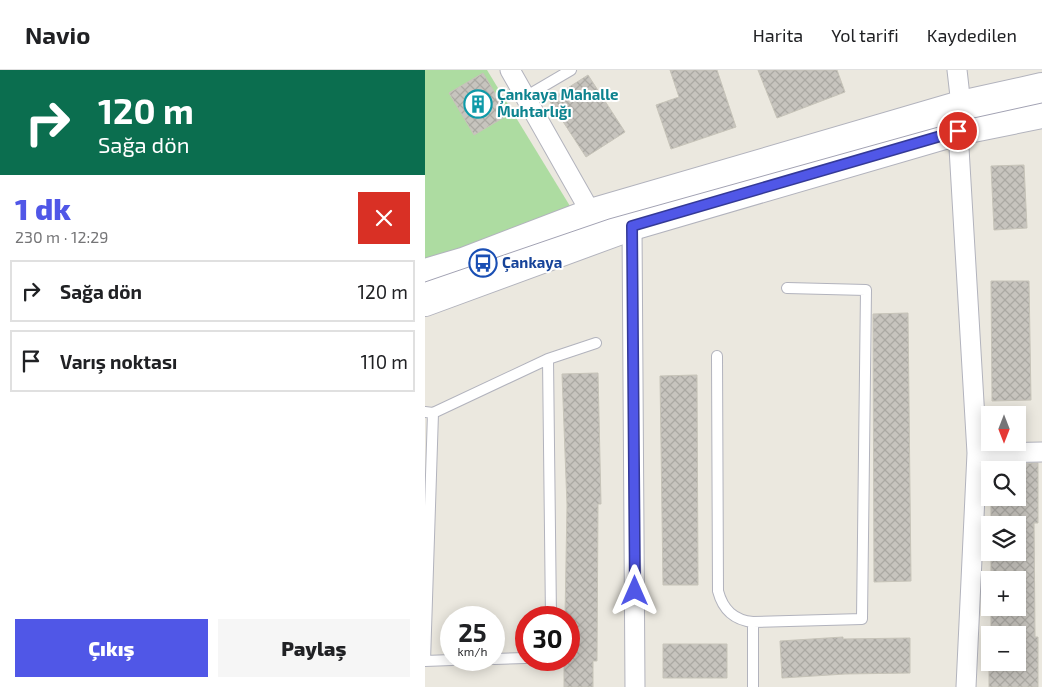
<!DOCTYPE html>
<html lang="tr">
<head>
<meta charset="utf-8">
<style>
	:root { --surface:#fff; --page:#f6f6f6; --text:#202124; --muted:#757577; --line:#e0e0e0; --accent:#5057e7 }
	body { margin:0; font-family:"Exo 2",sans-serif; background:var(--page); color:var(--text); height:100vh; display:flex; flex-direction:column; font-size:19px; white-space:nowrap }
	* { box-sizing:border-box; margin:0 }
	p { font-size:16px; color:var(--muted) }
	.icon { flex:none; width:28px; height:28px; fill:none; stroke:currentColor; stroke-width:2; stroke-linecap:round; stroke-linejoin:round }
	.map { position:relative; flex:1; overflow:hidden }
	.side { display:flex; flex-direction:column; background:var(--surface); width:425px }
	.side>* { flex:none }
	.hud { background:#0b6e4f; color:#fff; overflow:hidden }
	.needle { width:32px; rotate:180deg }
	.fabs { position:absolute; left:556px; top:336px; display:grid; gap:10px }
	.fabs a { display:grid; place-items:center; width:45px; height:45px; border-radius:0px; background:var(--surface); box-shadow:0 2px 12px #0003; font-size:25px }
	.speed { position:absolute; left:15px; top:536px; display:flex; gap:10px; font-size:25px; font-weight:700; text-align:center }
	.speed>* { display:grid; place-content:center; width:65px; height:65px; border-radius:50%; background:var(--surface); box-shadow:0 2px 12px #0003; line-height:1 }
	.speed small { font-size:12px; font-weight:400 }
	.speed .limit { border:8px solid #d22; background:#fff; color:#111 }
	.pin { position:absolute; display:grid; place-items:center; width:42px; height:42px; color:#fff; margin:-21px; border:2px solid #fff; border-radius:50%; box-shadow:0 1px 5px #0007 }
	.me { position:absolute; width:55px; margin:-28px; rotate:0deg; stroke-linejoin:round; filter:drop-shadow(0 0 4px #0008) }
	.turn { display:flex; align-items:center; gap:18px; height:105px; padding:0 15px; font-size:22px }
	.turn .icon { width:65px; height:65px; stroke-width:2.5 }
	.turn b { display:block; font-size:35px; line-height:42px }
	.round { display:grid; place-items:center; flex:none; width:52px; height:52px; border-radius:0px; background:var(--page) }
	.headline { display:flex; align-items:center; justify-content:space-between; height:85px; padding:0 15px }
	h1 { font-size:30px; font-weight:800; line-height:38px; color:var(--accent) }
	.primary-button { display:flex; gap:10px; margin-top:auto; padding:10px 15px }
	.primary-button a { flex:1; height:58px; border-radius:0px; background:var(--accent); color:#fff; font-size:20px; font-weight:800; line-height:58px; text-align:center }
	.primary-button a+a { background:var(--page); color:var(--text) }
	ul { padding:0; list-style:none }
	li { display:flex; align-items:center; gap:15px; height:62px; margin:0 10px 8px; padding:0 5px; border:2px solid var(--line); border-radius:0px }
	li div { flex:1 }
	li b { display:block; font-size:19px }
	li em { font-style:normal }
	header { display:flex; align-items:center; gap:30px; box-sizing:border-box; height:70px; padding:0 25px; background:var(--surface); border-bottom:1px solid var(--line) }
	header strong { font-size:24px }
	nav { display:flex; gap:28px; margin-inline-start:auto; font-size:18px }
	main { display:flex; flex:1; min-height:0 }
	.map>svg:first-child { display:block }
	.grass { fill:#addca1 }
	.building { fill:url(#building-cross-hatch); stroke:#c7c4b9 }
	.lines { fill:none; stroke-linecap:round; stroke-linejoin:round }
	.lane-casing { stroke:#b2b3bd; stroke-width:12 }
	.street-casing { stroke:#b2b3bd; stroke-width:21 }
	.secondary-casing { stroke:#b2b3bd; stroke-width:30 }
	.lane { stroke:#fff; stroke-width:10 }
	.street { stroke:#fff; stroke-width:19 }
	.secondary { stroke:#fff; stroke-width:28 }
	.tram { stroke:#a2a2b3; stroke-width:1 }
	.route-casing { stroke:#343996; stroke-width:12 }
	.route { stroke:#5057e7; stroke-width:9 }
	.labels { text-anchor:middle; stroke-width:4; stroke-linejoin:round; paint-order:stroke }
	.culture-label { font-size:15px; font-weight:bold; fill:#0d838f; stroke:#fff; text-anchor:start }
	.transit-label { font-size:15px; font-weight:bold; fill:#164399; stroke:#fff; text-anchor:start }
</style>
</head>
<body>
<header>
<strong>Navio</strong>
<nav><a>Harita</a><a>Yol tarifi</a><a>Kaydedilen</a></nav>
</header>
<main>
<section class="side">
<div class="hud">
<div class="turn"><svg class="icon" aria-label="right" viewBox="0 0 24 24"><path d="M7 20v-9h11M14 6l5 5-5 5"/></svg><div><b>120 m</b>Sağa dön</div></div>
</div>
<div class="headline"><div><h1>1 dk</h1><p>230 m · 12:29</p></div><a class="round" style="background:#d93025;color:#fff"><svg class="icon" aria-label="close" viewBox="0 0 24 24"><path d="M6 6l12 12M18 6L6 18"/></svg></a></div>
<ul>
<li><svg class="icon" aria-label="right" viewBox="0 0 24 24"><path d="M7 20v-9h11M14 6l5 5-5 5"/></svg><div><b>Sağa dön</b></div><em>120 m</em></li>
<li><svg class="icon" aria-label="arrive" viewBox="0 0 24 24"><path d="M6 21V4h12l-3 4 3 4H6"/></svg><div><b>Varış noktası</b></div><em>110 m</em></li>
</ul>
<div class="primary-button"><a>Çıkış</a><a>Paylaş</a></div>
</section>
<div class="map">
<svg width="617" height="617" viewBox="0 0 617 617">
	<defs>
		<pattern id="building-cross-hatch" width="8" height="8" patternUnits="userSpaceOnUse" patternTransform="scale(1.25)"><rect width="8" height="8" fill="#c7c4be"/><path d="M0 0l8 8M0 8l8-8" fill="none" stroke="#aba9a3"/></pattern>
	</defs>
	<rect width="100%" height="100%" fill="#ebe8df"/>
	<path class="grass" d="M 0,0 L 62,0 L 148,141 L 0,193 Z"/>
	<path class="building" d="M 245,0 L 292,0 L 311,57 L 246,79 L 231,35 L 254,27 Z
		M 333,0 L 412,0 L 420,22 L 352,48 Z
		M 58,3 L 83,45 L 49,65 L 24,23 Z
		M 163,5 L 200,62 L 161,87 L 124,30 Z
		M 599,95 L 602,158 L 569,160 L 566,96 Z
		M 566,211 L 604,211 L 606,330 L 567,331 Z
		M 483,243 L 486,511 L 449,512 L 448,244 Z
		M 173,303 L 176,434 L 173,434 L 172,591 L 168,591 L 168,617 L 139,617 L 139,590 L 144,590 L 144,548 L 140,548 L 142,435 L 137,304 Z
		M 272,305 L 273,515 L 238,515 L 235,306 Z
		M 613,393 L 613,453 L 609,453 L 610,567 L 613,567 L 613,617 L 564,617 L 564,567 L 565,592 L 592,592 L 592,565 L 566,565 L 566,538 L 592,538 L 592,510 L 566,510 L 566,483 L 592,482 L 592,455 L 566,455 L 566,428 L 592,428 L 592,400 L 566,400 L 566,394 Z
		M 418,567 L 418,569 L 485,568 L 485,603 L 420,604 L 357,608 L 355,571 Z
		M 238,574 L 302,574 L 302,608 L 238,608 Z"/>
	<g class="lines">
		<g class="lane-casing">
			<path id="lane" d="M 100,27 L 146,0
				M 292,286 L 293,521 C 298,540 309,550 328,552 L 437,549 L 441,220 L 362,218
				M 123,289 L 126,548
				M 0,342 L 8,343 L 123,289 L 171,273
				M 8,343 L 0,591 L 27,590
				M 69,589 L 101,588
				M 328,617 L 328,552"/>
		</g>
		<g class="street-casing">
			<path id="street" d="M 85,0 L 166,143 L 207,156 L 210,617
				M 532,0 L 536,35 L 533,61 L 552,383 L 541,617
				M 552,383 L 617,382"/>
		</g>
		<g class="secondary-casing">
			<path id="secondary" d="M 0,203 L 38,192 L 166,143 L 536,35 L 617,17
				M 0,232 L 207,156 L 533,61 L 617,44"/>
		</g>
		<use href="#lane" class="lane"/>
		<use href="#street" class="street"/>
		<use href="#secondary" class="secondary"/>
		<path class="tram" d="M 0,212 L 184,149 L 535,51 L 617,33"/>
	</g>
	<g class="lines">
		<g class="route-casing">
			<path id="route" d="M 210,521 L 207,156 L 533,61"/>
		</g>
		<use href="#route" class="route"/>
	</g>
	<defs>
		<g id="building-ring" transform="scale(1.4375)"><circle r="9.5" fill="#fff" stroke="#0f9aa8" stroke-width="1.5"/><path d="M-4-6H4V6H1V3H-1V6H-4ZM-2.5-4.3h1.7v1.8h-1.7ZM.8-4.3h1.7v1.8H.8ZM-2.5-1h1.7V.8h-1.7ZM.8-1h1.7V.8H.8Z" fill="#0f9aa8"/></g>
		<g id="bus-ring" transform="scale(1.4375)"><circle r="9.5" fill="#fff" stroke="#1a4fb4" stroke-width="1.5"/><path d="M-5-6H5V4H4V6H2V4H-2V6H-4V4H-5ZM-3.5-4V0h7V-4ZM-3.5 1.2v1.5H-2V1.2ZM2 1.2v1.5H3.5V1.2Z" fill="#1a4fb4"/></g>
	</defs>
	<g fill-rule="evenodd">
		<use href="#building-ring" x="53" y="34"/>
		<use href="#bus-ring" x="58" y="193"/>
	</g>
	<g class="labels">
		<g class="culture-label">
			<text x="72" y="30">Çankaya Mahalle<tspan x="72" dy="17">Muhtarlığı</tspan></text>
		</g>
		<g class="transit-label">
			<text x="77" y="198">Çankaya</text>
		</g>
	</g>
</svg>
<div class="fabs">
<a><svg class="needle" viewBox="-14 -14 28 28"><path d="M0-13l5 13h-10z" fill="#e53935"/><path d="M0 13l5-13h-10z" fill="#757577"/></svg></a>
<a><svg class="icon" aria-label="search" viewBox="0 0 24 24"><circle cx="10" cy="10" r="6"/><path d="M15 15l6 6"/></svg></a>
<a><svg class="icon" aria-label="layers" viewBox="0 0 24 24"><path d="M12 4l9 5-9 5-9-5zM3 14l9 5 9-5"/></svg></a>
<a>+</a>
<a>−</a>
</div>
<div class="speed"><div>25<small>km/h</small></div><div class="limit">30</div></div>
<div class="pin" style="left:533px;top:61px;background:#d93025"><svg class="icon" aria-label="arrive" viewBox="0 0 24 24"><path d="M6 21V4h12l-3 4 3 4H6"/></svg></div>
<svg class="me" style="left:210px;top:521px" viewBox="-20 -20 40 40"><path d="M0-17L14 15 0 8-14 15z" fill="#5057e7" stroke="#fff" stroke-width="4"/></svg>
</div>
</main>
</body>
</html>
